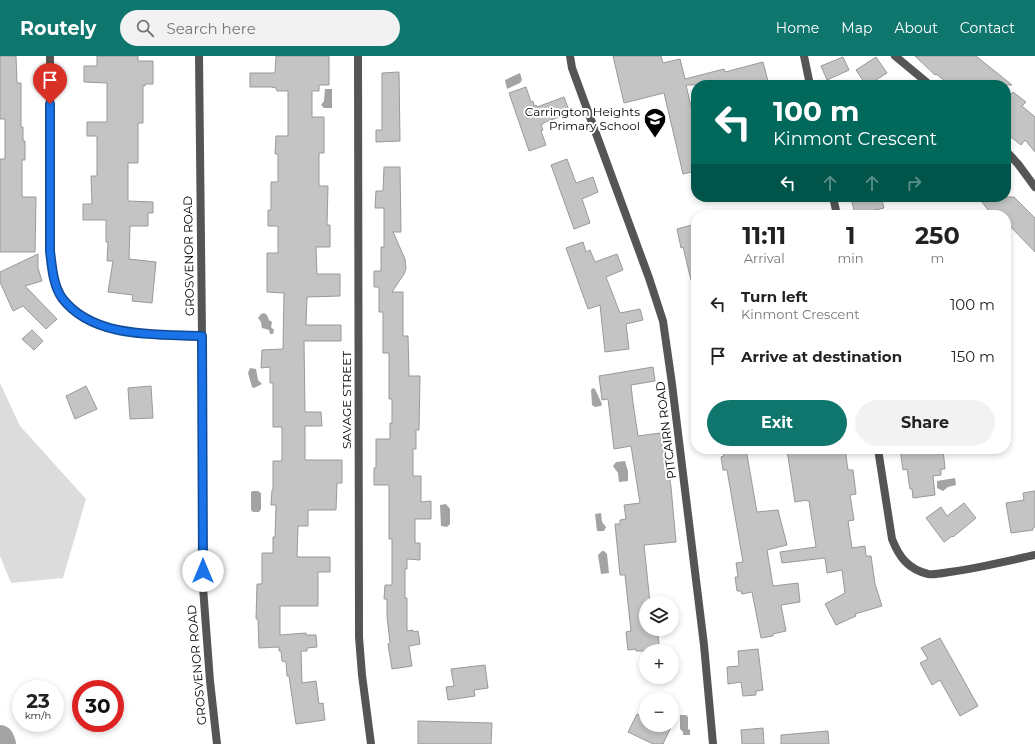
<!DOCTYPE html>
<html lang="en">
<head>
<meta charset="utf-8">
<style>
	:root { --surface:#fff; --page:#f2f2f2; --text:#222; --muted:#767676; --accent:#0f766e }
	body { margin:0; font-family:Montserrat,sans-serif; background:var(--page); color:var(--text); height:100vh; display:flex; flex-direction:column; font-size:15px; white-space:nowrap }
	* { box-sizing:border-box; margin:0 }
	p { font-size:13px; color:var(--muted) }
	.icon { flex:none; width:22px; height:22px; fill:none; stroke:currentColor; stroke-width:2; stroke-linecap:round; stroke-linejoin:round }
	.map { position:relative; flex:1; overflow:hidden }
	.sheet { position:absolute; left:691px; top:154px; width:320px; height:244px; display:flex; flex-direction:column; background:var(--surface); border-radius:16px; box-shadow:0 2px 6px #0003 }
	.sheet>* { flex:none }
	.top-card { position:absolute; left:691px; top:24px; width:320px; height:122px; border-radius:16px; box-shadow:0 2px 6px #0003; background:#00695c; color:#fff; overflow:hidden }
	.tools { position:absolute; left:639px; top:540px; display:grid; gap:8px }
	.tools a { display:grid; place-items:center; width:40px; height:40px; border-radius:50%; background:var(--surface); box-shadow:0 2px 6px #0003; font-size:20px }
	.speed { position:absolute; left:12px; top:624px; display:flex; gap:8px; font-size:20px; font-weight:700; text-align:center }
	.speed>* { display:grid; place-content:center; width:52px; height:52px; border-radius:50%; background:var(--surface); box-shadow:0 2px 6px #0003; line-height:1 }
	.speed small { font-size:10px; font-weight:400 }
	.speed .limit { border:6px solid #d22; background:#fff; color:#111 }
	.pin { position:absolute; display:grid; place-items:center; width:34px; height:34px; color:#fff; margin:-41px -17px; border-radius:50% 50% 50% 0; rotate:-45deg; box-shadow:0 0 4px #0007 }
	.pin .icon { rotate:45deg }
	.me { position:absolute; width:44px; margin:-22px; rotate:0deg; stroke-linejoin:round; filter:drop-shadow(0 0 3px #0008) }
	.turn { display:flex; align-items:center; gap:14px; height:84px; padding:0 16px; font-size:18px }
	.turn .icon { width:52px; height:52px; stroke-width:2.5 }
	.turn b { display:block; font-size:28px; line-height:34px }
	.lanes { display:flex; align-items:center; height:38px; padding:0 16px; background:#0003; justify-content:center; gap:20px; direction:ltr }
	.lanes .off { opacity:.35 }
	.eta { display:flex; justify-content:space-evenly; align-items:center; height:68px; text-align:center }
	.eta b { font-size:24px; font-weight:700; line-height:28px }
	.cta { display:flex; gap:8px; margin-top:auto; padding:8px 16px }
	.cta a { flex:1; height:46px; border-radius:24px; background:var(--accent); color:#fff; font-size:16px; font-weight:700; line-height:46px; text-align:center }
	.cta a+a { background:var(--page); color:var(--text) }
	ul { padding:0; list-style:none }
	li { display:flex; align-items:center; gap:12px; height:52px; padding:0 16px }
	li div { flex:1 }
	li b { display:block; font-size:15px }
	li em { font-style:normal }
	header { display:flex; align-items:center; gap:24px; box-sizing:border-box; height:56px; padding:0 20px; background:var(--accent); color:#fff }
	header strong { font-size:19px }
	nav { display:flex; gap:22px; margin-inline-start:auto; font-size:14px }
	.search { width:280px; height:36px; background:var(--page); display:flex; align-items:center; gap:10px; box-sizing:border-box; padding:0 14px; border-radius:22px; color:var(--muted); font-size:15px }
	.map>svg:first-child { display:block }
	.green { fill:#dcdcdc }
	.water { fill:#a3a3a3 }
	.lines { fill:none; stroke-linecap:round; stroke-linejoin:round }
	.river { stroke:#a3a3a3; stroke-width:28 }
	.building { fill:#c4c4c4; stroke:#999 }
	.minor { stroke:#555; stroke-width:8 }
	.route-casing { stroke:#114b97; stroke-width:10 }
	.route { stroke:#1a73e8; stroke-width:7 }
	.labels { text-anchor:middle; stroke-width:4; stroke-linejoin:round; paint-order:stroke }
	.poi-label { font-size:12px; fill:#000; stroke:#fff; text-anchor:end }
	.street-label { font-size:12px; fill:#000; stroke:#fff }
</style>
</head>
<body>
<header>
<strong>Routely</strong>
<div class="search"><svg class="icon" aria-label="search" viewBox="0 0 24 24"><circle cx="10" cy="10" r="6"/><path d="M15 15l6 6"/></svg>Search here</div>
<nav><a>Home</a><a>Map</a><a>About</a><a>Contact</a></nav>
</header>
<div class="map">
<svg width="1035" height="688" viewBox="0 0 1035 688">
	<rect width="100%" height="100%" fill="#fff"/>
	<path class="green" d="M 0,327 L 20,370 L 86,443 L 63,522 L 11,527 L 0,500 Z"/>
	<path class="water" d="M 520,17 L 522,24 L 520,27 L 507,33 L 505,24 Z
		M 325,33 L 332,33 L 332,52 L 324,52 L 321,49 L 324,45 Z
		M 264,257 L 267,259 L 269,264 L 272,266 L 271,271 L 274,274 L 273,278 L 270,278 L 269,274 L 262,272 L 261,266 L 258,262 L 261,258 Z
		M 250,312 L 256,313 L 258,324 L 262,328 L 254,332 L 252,331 L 248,317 Z
		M 593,332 L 595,333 L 602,348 L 601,350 L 595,351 L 592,349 L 591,334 Z
		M 625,405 L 628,415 L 628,425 L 619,426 L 618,417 L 613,410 L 616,406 Z
		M 955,422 L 956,429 L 948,431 L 943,435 L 937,432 L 937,425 Z
		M 253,435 L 258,435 L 261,437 L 261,453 L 259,456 L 253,456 L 251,454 L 251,436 Z
		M 446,448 L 450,453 L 450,468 L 447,471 L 441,470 L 440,449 Z
		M 601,457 L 602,466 L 606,471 L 604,475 L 597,475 L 595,458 Z
		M 602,495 L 604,495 L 607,498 L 609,517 L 601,518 L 598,499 Z
		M 680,659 L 686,659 L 688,661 L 688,673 L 690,674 L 690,679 L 683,679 L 683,676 L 680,673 Z"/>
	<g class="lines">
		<path class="river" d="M 0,683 L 2,688"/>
	</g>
	<path class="building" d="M 0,0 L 16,0 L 17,27 L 21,27 L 21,71 L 23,71 L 23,85 L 25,85 L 25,104 L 22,104 L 22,141 L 36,141 L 35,196 L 0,196 L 0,103 L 5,103 L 5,63 L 0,63 Z
		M 97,0 L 138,0 L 138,5 L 153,5 L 153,28 L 145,28 L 145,30 L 143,29 L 143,67 L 138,67 L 138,107 L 128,107 L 128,145 L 153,146 L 153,157 L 148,157 L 148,170 L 130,170 L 129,203 L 156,206 L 152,247 L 132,245 L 133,239 L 108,236 L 113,205 L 107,205 L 108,186 L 106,186 L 106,164 L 83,164 L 83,148 L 92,148 L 91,120 L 97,120 L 97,80 L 87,80 L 87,66 L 107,66 L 107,27 L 84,26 L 84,10 L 97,10 Z
		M 276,0 L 329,0 L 329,29 L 319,29 L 319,35 L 312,35 L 312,61 L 324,61 L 324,97 L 319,97 L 319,130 L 328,130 L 327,169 L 330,169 L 330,191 L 316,191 L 317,218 L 340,218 L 340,240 L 307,241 L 306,269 L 341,269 L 341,285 L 304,285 L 305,356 L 321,356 L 322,370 L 305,370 L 305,404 L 342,404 L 342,427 L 337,427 L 336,454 L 308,454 L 308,470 L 298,470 L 297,501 L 330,501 L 330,516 L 318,516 L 318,550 L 280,550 L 280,579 L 306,577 L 306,579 L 316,579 L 317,591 L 307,592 L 307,595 L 301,595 L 302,627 L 316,625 L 319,648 L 323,647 L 325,664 L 296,668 L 289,620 L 287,620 L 286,606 L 282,605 L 281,595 L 279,595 L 279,591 L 259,592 L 258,563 L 256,563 L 257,528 L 262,528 L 262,497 L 273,497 L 273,481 L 275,481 L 276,449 L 271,449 L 272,434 L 273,434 L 273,405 L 282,405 L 282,371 L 273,371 L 273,327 L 270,327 L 270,311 L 261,312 L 262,294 L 283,293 L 284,237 L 267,236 L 267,197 L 278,197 L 278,170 L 268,170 L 268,154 L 271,154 L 271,126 L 278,126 L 278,98 L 275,98 L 276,80 L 288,80 L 288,35 L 277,35 L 276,32 L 271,31 L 250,31 L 250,17 L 275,17 Z
		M 613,0 L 661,0 L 663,7 L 680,3 L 685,23 L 724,13 L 725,16 L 763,6 L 769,29 L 686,29 L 696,71 L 696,115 L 683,118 L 664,37 L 624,47 Z
		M 915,0 L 976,0 L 1012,29 L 950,29 L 936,18 L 935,19 Z
		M 843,1 L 849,14 L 827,24 L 821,10 Z
		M 876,1 L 887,17 L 868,29 L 866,29 L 856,14 Z
		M 399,16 L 400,85 L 376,86 L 376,74 L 382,74 L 382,17 Z
		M 526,31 L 531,46 L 533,45 L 534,50 L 536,49 L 537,51 L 564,41 L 570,57 L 543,67 L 543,68 L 541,69 L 543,74 L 541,75 L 546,89 L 529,95 L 509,37 Z
		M 1013,36 L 1026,46 L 1022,50 L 1035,61 L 1035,96 L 1025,84 L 1021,89 L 1006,77 L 1006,45 Z
		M 567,103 L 576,127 L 593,121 L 598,136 L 582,143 L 590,167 L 574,173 L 551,109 Z
		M 384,111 L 400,111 L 401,176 L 393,176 L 405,203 L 406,213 L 404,218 L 392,236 L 403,236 L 403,280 L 408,280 L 409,320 L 420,320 L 419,374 L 416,374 L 416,393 L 413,393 L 413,420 L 421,420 L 421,446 L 431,445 L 431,463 L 415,463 L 415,487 L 420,487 L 420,504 L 407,503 L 407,513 L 405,513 L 405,542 L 407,542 L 407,575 L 413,574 L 413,576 L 418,575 L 420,588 L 409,590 L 412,610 L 392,613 L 388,588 L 390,587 L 387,560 L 387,543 L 384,543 L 385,529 L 392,529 L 392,483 L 389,483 L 389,429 L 374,429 L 374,412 L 376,412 L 376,383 L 390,383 L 390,367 L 392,367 L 392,343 L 389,343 L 389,297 L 383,297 L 383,256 L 379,256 L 379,231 L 374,231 L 374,215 L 381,215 L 381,191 L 384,191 L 384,152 L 375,152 L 376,135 L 383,135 Z
		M 874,141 L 881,141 L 884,152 L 871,155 L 871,159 L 855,159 L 852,146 Z
		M 978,141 L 1014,141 L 1035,162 L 1035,196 L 1006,166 L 1006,159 L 992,159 Z
		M 692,169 L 694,176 L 696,176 L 696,223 L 691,224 L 683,191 L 681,192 L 677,173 Z
		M 583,186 L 586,196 L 590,194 L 595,206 L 617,198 L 623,214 L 606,221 L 620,257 L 640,253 L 643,264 L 626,268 L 629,293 L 605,296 L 600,249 L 588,253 L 566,192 Z
		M 38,198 L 38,212 L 42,225 L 25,230 L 57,263 L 46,273 L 23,250 L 13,255 L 0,226 L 0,216 Z
		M 32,274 L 43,285 L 34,294 L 22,283 Z
		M 653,311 L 655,325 L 631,329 L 633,347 L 638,380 L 660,377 L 664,401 L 666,400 L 671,431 L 676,486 L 644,489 L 650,547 L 646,547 L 646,573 L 657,573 L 660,595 L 636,595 L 636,593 L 628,594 L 626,576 L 631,575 L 625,519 L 620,519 L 615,468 L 620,468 L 620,464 L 626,463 L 624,449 L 640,447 L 631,390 L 614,393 L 608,343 L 602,344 L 599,320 Z
		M 86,330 L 97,353 L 75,363 L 66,340 Z
		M 151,330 L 153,362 L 130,363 L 128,332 Z
		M 723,393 L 746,393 L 757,456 L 778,454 L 787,489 L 767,494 L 773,530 L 798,527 L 800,546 L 781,549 L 786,575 L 773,578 L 773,580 L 761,582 L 752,536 L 742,538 L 741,535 L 737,535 L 735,521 L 738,521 L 736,507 L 743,506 L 727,414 L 723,414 L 721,401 L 724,400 Z
		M 795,393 L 845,393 L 848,414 L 853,414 L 856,438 L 850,439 L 854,464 L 848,465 L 852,492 L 865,490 L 866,500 L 871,500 L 875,528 L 882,550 L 855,558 L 856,560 L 836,569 L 825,548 L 845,537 L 842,514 L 827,517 L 825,502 L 782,507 L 780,496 L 816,491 L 809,445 L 807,445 L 807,444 L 795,446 L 787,394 Z
		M 900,393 L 943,393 L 945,413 L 941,413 L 941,419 L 933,420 L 935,439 L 913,442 L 912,433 L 910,433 L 907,413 L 903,414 Z
		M 1035,435 L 1035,471 L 1033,472 L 1033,474 L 1011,477 L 1006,447 L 1024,444 L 1023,437 Z
		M 964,447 L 976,462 L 953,481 L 952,480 L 944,486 L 926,462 L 941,451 L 947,460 Z
		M 940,582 L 978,650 L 960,660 L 940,624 L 932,629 L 920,607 L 928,603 L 921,592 Z
		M 758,593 L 763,634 L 756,635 L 756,639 L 743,640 L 741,626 L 728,628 L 727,611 L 739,610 L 738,595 Z
		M 485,609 L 488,632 L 474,634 L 475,640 L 448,644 L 446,631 L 454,630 L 451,613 Z
		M 637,658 L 646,663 L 646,669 L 672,669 L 663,688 L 653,688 L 628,676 Z
		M 418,665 L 492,667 L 491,688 L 418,688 Z
		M 763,672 L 764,688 L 742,688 L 741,674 Z
		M 828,675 L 829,688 L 781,688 L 781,679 Z"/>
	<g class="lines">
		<path class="minor" d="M 50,0 L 50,195 C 52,211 53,229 62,242 C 92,283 157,278 202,280
			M 199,0 L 202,280 L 203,531 L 210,625 L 217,688
			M 358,0 L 359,581 L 362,619 L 371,688
			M 570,0 L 572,12 L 649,222 L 663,265 L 672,328 L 704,589 L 713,688
			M 804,0 L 810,29
			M 895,0 L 930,29
			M 1006,95 L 1018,108 L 1035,131
			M 833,141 L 837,159
			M 878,393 L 892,483 C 899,501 908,513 928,518 C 935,519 943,517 950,516 C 978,512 1007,505 1035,499"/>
	</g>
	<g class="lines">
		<g class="route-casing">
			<path id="route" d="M 50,48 L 50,195 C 52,211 53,229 62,242 C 93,283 157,278 202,280 L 203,515"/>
		</g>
		<use href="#route" class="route"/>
	</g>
	<defs>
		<g id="school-pin" transform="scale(1.15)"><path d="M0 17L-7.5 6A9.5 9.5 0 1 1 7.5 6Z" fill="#000" stroke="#fff"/><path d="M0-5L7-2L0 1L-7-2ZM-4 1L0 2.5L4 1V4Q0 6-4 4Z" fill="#fff"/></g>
	</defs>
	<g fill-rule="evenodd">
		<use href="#school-pin" x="655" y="63"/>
	</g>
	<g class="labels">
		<g class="poi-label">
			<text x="640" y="60">Carrington Heights<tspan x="640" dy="14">Primary School</tspan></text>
		</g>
		<g class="street-label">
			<text transform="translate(189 200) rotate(-91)" y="4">GROSVENOR ROAD</text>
			<text transform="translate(347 344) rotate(-90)" y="4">SAVAGE STREET</text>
			<text transform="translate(666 374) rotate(-97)" y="4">PITCAIRN ROAD</text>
			<text transform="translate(197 609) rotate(-95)" y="4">GROSVENOR ROAD</text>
		</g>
	</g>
</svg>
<div class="tools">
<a><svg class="icon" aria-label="layers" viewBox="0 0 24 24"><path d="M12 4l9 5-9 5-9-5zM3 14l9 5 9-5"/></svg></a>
<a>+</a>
<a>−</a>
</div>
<div class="speed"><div>23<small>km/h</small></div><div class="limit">30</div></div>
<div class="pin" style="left:50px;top:48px;background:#d93025"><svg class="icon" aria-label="arrive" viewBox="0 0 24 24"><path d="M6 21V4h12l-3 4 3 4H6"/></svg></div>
<svg class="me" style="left:203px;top:515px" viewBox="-20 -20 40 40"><circle r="19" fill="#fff"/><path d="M0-13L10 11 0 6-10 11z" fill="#1a73e8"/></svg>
<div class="top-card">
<div class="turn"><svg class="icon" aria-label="left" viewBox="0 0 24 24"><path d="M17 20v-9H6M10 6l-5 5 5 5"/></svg><div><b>100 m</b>Kinmont Crescent</div></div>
<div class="lanes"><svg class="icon" aria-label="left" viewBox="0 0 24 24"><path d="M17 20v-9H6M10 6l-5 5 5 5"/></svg><svg class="icon off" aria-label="ahead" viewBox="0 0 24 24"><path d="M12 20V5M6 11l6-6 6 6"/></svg><svg class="icon off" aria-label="ahead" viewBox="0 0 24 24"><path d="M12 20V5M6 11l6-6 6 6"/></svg><svg class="icon off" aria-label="right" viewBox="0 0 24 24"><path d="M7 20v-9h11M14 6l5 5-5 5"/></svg></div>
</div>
<section class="sheet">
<div class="eta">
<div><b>11:11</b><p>Arrival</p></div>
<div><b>1</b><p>min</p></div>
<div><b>250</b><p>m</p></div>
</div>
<ul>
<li><svg class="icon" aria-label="left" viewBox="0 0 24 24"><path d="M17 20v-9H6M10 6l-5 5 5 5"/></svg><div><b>Turn left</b><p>Kinmont Crescent</p></div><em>100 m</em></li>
<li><svg class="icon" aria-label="arrive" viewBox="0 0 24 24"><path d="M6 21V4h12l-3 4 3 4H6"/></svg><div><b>Arrive at destination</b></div><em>150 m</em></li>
</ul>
<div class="cta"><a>Exit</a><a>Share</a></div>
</section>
</div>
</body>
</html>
